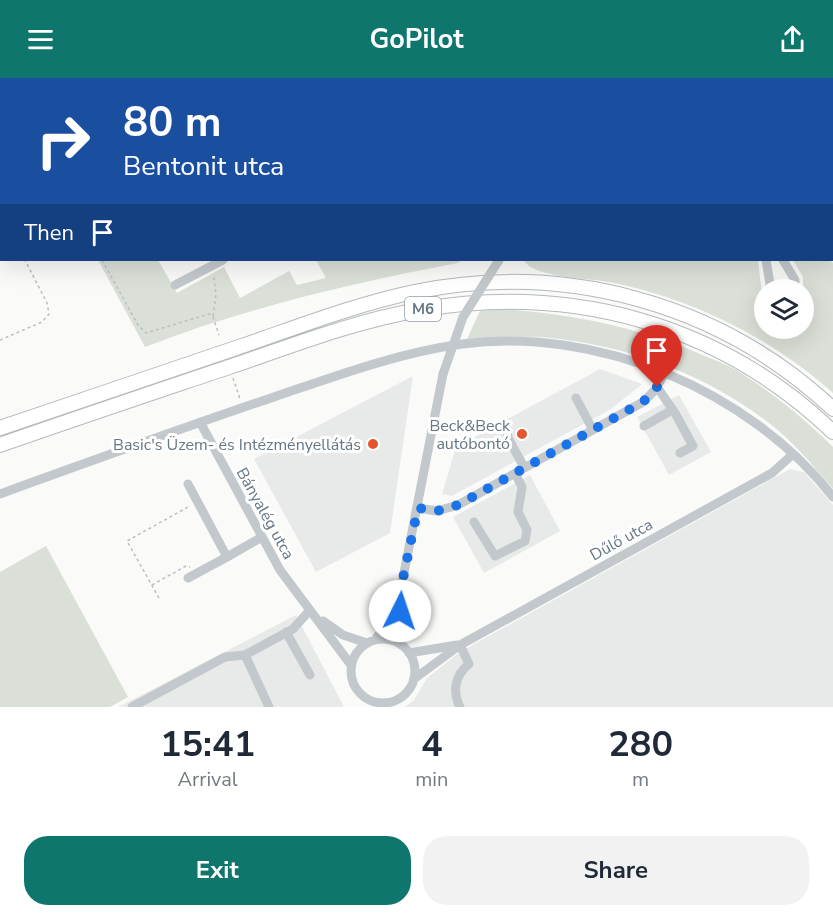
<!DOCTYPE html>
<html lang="en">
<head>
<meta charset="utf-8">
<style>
	:root { --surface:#fff; --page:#f2f2f3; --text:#1f2937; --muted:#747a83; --accent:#0f766e }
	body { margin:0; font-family:"Nunito Sans",sans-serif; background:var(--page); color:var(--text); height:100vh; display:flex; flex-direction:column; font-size:22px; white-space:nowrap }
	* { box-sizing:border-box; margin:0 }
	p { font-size:20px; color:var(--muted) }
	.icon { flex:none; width:33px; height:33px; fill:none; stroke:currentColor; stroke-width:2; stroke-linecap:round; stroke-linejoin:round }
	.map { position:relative; height:629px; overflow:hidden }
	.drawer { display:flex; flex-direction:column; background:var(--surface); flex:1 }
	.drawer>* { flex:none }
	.banner { position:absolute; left:0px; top:0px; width:834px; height:183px; box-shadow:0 6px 24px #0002; background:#1a4fa0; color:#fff; overflow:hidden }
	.tools { position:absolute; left:754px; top:201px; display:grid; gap:12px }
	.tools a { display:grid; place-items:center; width:60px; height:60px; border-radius:50%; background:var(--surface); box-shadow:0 6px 24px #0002; font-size:30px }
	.pin { position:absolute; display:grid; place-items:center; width:51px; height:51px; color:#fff; margin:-62px -26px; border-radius:50% 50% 50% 0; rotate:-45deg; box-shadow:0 0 6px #0007 }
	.pin .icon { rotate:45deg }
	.me { position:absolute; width:66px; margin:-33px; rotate:4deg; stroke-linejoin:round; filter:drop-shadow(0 0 4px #0008) }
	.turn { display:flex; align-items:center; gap:21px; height:126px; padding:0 24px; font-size:27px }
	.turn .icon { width:78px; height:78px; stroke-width:2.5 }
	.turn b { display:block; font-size:42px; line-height:51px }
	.then { display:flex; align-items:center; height:57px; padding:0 24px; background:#0003; gap:12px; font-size:22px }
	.eta { display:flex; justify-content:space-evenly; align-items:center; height:102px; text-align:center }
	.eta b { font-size:36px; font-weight:700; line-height:42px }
	.action { display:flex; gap:12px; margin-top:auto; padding:12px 24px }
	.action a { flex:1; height:69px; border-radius:24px; background:var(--accent); color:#fff; font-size:24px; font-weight:700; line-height:69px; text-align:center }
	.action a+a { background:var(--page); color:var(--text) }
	header { display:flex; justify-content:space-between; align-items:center; height:78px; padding:0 24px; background:var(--accent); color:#fff; font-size:27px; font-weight:700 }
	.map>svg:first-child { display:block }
	.built { fill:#e8e9e9 }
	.green { fill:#dadfd7 }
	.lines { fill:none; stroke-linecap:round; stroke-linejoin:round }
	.major-casing { stroke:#b5babe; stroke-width:15 }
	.highway-casing { stroke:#b4b9bd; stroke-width:16 }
	.path { stroke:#bbbfc2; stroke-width:1.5; stroke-dasharray:3 3; stroke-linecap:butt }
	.minor { stroke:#c3c8cc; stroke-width:9 }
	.major { stroke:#fff; stroke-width:12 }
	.highway { stroke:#fff; stroke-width:14 }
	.rail { stroke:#a2aab0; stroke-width:3; stroke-dasharray:9 4.5; stroke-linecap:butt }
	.minor-bridge { stroke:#c3c8cc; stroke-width:9 }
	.route { stroke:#1a73e8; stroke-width:10; stroke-dasharray:0 18 }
	.poi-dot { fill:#e4572e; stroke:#fff; stroke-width:2 }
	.labels { text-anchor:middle; stroke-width:6; stroke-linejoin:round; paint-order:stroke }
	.shield { fill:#fff; stroke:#939fa8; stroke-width:1.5 }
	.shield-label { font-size:15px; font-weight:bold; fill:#657683 }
	.poi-label { font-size:16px; fill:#657683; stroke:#fff; text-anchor:end }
	.street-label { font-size:16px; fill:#657683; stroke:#fff }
</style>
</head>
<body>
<header><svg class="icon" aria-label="menu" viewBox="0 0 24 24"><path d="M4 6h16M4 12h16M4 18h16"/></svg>GoPilot<svg class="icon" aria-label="share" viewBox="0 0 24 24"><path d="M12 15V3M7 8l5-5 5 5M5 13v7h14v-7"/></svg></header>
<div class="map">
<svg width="833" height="629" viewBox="0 0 833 629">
	<rect width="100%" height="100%" fill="#fafaf8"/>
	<path class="built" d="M 600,291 L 642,306 L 611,331 L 452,418 L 442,416 L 456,369 Z
		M 413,298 L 390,455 L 316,494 L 254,381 Z
		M 679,317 L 711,374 L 669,397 L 637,339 Z
		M 790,391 L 804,394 L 833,427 L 833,629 L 405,629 L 414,622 L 427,600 L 460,574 Z
		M 530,397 L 560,453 L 484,495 L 453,439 Z
		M 296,537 L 344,629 L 118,629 Z"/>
	<path class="green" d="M 0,0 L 335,0 L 336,1 L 2,2 Z
		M 98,182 L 158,182 L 177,215 L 224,189 L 240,220 L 289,193 L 297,207 L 326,200 L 316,182 L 462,182 L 458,185 C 352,205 246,230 145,269 Z
		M 524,182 L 758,182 C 760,205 765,226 765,250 L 804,250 L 803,199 L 793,182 L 829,182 L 833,185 L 833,315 C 770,259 691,220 609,204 C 590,200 532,200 524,182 Z
		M 502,231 C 571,236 635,248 698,275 C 711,281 725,285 736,292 C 771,313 804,341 833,369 L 833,411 C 813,388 794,364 769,345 C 703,294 623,266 541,259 C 517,258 491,260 467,261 L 480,233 Z
		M 46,468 L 128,619 L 110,629 L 0,629 L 0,494 Z"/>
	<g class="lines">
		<g class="major-casing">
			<path id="major" d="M 732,0 L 732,2
				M 832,170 L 833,170"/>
		</g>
		<g class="highway-casing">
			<path id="highway" d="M 0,350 C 79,323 157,297 236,270 C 295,250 353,227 414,214 C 565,183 720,225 833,331
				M 0,367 C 77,340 155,314 232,288 C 294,267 355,243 419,232 C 572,205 720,246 833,354"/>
		</g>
		<path class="path" d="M 745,0 L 746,2
			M 0,134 L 2,137
			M 102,182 L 138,247 L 146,255 L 209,236 L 213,239 L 219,257
			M 213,238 L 216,217 L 214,199
			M 0,262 L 42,244 L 49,236 L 47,225 L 25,182
			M 233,300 L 240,321
			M 152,507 L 186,488 L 190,489
			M 159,520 L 127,463 L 188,429"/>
		<path class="minor" d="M 3,0 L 4,2
			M 721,0 L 721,2
			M 551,2 L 553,0
			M 766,182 L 771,212
			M 783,182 L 795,202 L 795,212
			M 175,207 L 223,182
			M 657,309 L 675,335 L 693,368 L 680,375
			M 576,320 L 593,352
			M 200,344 L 280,492 L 351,587
			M 644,348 L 672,332
			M 507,351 L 508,360 L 524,389
			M 188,406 L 227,479 L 262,459
			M 0,416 C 91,383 182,350 274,319 C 336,298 397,275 462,266 C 597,248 749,312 833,419
			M 418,430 L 437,433 L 458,427 L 643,324 L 655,312 L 664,296
			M 474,444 L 495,478 L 525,463 L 527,452 L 518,434 L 522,409 L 515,395
			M 188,500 L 227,479
			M 323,543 L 343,557 L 367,565
			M 286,554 L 310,597
			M351 593a32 32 0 1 1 64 0a32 32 0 1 1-64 0Z
			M 375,562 L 383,551 L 398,516
			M 401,567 L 399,553 L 402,505 L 443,296
			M 409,575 L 457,567
			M 245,577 L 269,629
			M 414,601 L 460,567 L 772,395 L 793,376
			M 132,629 L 225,579 L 245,577 L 293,551 L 310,532
			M 460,629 C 452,613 455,597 469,586 L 460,567"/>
		<use href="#major" class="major"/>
		<use href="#highway" class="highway"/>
		<path class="rail" d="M 819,0 L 820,2
			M 832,36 L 833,38
			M 832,56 L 833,58"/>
		<path class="minor-bridge" d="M 443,296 L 463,239 L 499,182"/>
	</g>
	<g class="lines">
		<path class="route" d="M 400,533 L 402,505 L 418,430 L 437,433 L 458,427 L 643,324 L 657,309"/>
	</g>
	<g class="poi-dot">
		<circle cx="522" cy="356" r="6"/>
		<circle cx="373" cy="366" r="6"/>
	</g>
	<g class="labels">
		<rect class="shield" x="405" y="219" width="36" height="24" rx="4.5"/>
		<g class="shield-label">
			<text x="423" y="236">M6</text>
		</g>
		<g class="poi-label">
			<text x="510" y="353">Beck&amp;Beck<tspan x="510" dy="18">autóbontó</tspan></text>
			<text x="361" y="372">Basic's Üzem- és Intézményellátás</text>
		</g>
		<g class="street-label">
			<text transform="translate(266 435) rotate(61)" y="6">Bányalég utca</text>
			<text transform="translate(621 461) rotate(-29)" y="6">Dűlő utca</text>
		</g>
	</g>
</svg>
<div class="tools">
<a><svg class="icon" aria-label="layers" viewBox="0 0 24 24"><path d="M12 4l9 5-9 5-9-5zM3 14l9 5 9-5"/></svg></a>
</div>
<div class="pin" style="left:657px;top:309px;background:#d93025"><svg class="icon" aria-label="arrive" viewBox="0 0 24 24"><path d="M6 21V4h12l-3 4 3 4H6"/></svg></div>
<svg class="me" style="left:400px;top:533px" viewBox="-20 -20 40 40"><circle r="19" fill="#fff"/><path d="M0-13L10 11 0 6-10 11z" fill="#1a73e8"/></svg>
<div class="banner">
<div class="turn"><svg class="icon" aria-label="right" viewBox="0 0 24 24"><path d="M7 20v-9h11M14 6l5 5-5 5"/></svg><div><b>80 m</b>Bentonit utca</div></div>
<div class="then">Then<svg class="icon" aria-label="arrive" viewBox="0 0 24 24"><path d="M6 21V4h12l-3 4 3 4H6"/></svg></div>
</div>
</div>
<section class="drawer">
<div class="eta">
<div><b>15:41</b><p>Arrival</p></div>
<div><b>4</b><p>min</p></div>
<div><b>280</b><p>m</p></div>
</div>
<div class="action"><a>Exit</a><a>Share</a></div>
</section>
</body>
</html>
